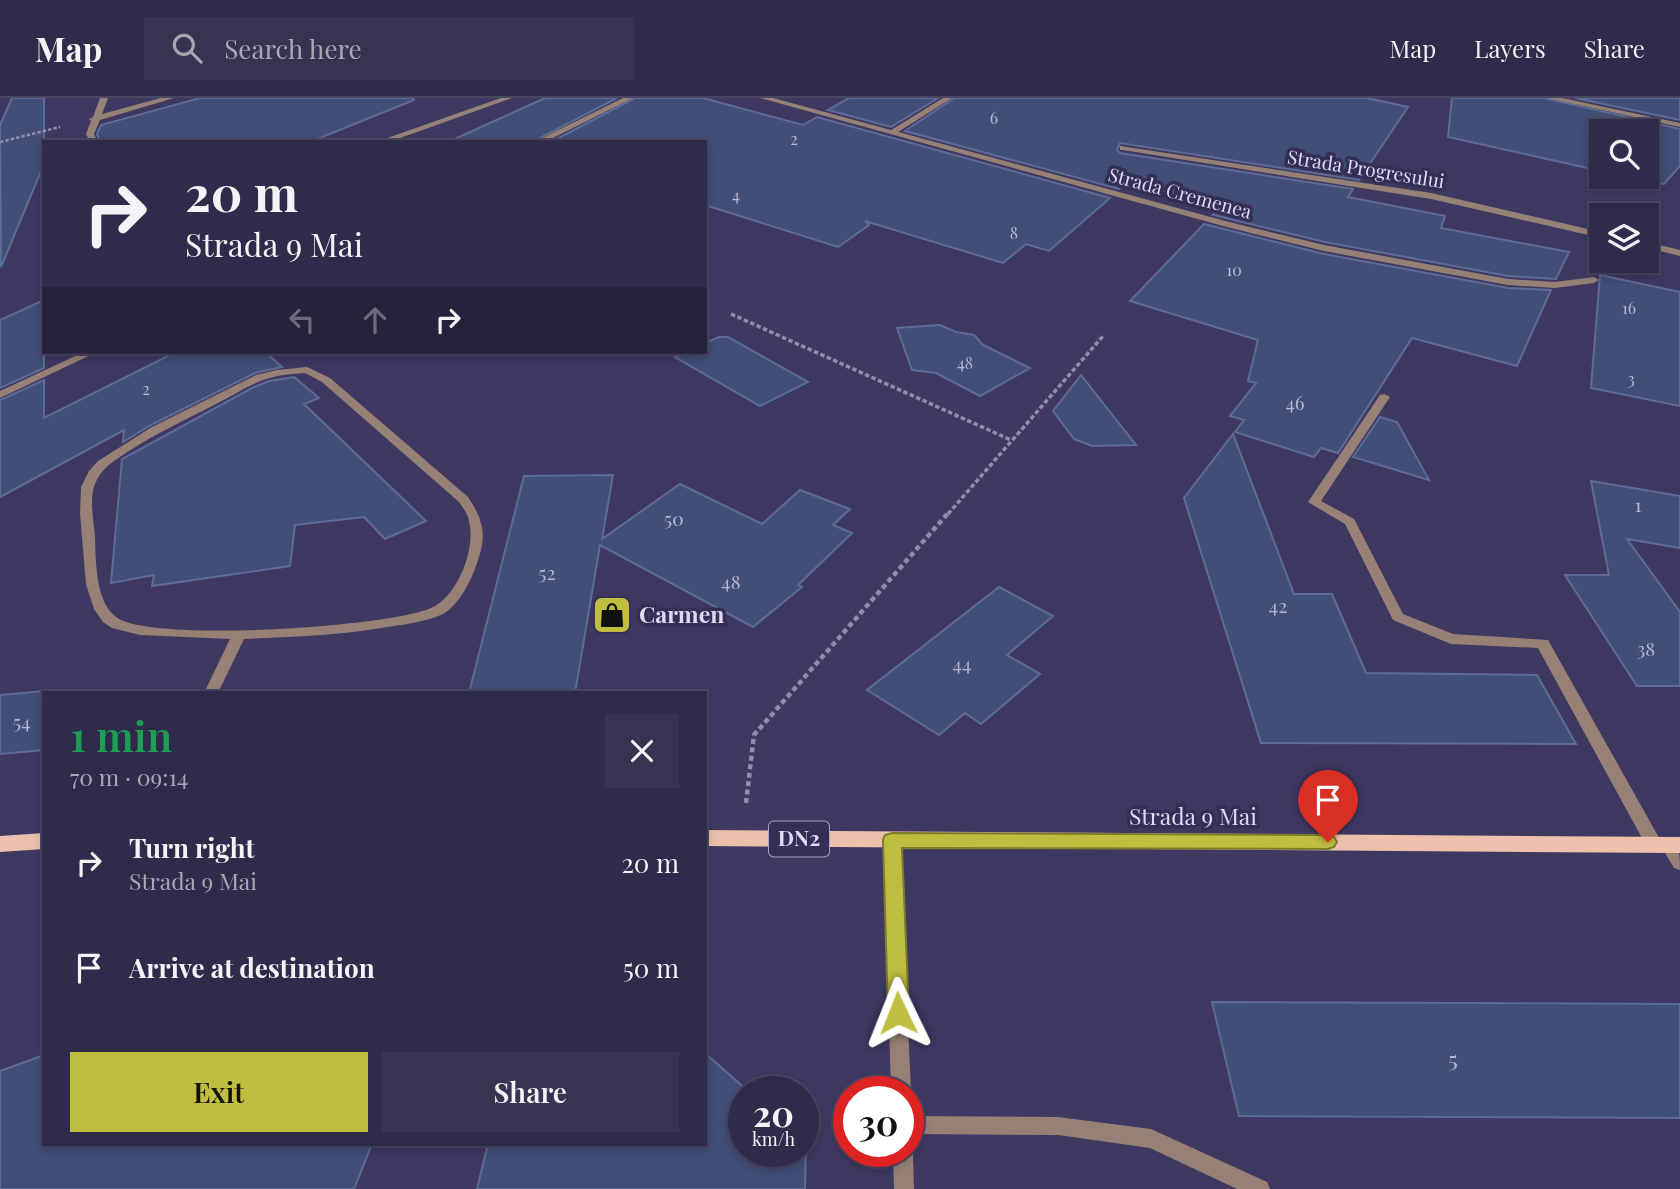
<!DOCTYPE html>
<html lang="en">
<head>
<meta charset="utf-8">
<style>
	:root { --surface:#2f2b4a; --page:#373351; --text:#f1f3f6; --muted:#a7a7b5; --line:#4a4762; --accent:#bfbe41 }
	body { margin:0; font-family:"Playfair Display",serif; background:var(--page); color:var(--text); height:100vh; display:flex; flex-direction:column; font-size:26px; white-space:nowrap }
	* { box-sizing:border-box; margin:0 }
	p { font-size:23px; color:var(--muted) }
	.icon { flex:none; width:38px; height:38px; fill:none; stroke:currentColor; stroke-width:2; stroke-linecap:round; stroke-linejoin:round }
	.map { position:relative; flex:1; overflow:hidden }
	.side { position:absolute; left:42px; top:593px; width:665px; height:455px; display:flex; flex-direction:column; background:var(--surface); border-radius:0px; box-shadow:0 4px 10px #0003,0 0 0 2px var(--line) }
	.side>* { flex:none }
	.hud { position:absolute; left:42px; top:42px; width:665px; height:214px; border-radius:0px; box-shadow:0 4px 10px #0003,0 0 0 2px var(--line); background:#2f2b4a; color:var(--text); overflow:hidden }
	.fabs { position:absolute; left:1589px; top:21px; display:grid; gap:14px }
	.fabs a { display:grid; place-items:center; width:70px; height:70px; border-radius:0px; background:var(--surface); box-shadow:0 4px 10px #0003,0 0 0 2px var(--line); font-size:35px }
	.speed { position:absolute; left:728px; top:978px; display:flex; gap:14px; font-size:35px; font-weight:700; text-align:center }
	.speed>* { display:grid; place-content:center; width:91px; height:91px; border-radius:50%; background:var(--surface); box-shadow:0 4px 10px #0003,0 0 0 2px var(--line); line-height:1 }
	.speed small { font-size:18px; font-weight:400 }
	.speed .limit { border:10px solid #d22; background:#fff; color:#111 }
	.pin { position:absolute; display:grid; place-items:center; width:60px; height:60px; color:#fff; margin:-72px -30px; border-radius:50% 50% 50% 0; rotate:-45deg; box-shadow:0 0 7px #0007 }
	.pin .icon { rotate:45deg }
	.me { position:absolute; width:77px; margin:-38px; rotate:358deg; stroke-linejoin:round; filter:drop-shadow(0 0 5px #0008) }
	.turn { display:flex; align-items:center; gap:24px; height:147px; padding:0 28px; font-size:32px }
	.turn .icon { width:91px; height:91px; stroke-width:2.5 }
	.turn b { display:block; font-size:49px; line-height:60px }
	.lanes { display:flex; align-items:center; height:66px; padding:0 28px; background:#0003; justify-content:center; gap:35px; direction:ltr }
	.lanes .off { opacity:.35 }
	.round { display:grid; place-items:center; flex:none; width:74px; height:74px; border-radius:0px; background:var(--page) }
	.headline { display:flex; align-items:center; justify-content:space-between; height:119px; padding:0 28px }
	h1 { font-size:42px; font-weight:600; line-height:52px; color:#1e9e55 }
	.action { display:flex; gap:14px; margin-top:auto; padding:14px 28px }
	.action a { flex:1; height:80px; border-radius:0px; background:var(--accent); color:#111; font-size:28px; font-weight:600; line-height:80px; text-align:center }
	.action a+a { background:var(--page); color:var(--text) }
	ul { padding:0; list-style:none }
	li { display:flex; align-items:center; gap:21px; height:105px; padding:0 28px }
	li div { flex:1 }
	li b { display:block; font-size:26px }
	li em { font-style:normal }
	header { display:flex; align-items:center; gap:42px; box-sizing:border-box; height:98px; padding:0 35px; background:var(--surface); border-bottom:2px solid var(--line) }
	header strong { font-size:33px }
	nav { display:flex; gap:38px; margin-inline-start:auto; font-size:24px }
	.search { width:490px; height:63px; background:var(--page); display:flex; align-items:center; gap:18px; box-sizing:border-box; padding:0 24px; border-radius:0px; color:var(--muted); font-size:26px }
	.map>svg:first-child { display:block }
	.building { fill:#414e76; stroke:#5d6c96; stroke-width:2 }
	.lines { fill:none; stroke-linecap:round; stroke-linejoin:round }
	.path-far2 { stroke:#908cad; stroke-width:2.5; stroke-dasharray:3.5 2; stroke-linecap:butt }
	.path-far1 { stroke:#908cad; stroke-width:3.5; stroke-dasharray:4.5 2.5; stroke-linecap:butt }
	.path { stroke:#908cad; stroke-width:4.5; stroke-dasharray:5 3.5; stroke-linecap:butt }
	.service { fill:#978176; fill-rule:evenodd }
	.minor { fill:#978176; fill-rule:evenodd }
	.tertiary { fill:#978176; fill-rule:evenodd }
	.primary { fill:#ecc1ab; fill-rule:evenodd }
	.route { fill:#bfbe41; stroke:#7c7c2a; stroke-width:2 }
	.labels { text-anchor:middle; stroke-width:7; stroke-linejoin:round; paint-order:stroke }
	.far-number-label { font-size:16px; fill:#b5b7d4 }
	.far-street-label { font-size:19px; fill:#dcdaf4; stroke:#352f56 }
	.number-label { font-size:19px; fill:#b5b7d4 }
	.shield { fill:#352f56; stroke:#aaa7c5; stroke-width:2 }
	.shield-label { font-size:21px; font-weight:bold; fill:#dcdaf4 }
	.poi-label { font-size:23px; font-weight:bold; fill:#dcdaf4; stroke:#352f56; text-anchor:start }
	.street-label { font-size:23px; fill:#dcdaf4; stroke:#352f56 }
	.near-number-label { font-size:23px; fill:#b5b7d4 }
</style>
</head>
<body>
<header>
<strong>Map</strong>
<div class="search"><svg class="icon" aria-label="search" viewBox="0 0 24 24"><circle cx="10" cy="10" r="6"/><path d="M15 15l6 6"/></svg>Search here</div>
<nav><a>Map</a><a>Layers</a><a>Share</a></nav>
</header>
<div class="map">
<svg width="1680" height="1091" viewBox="0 0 1680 1091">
	<rect width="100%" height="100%" fill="#3f3962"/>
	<path class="building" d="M 12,0 L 44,0 L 44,66 L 1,169 L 0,27 Z
		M 200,0 L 413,0 L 414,2 L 310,44 L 100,44 L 97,36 L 101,27 Z
		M 545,0 L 617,0 L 532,44 L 448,44 Z
		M 635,0 L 703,0 L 803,27 L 817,19 L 1110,100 L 1049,153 L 1026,146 L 1003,165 L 865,123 L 869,127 L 838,149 L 705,107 L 705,44 L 551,44 Z
		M 849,0 L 938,0 L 891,29 L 828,12 Z
		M 954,0 L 1367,0 L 1408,9 L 1359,82 L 1120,45 L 1117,52 L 1120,55 L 1353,91 L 1348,99 L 1445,118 L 1441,130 L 1569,154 L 1556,181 L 1508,178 L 1325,144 L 1213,117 L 1222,107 L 1127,85 L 1119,91 L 905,33 Z
		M 1452,0 L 1544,0 L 1680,31 L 1680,68 L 1664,86 L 1629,79 L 1647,79 L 1647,33 L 1601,33 L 1601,73 L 1448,39 Z
		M 1575,0 L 1680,0 L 1680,22 Z
		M 1204,126 L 1324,156 L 1508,190 L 1551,192 L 1517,268 L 1412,240 L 1338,355 L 1321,350 L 1314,359 L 1235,334 L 1244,322 L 1230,318 L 1256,285 L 1248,283 L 1258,242 L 1130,203 Z
		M 1600,177 L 1680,194 L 1680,308 L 1591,290 Z
		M 44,202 L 44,270 L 0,290 L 0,222 Z
		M 940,227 L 956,234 L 974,237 L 983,247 L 1030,270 L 980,298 L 936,275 L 912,272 L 897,230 Z
		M 719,239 L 728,239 L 808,284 L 760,308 L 675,259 L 686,254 L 705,254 L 705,245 Z
		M 176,254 L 265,254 L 282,269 L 255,275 L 151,327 L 123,344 L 124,332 L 0,399 L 0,302 L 44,282 L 44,320 Z
		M 1081,277 L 1136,347 L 1092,348 L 1074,341 L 1053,313 Z
		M 294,279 L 319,300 L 304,306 L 426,423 L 385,441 L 364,419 L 295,427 L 290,468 L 152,488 L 154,477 L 111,485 L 122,361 L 252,290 L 269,283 Z
		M 1380,319 L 1397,324 L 1429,382 L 1353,359 Z
		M 1233,336 L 1294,496 L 1332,496 L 1366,575 L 1537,577 L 1576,646 L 1261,645 L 1184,400 Z
		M 613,377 L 602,441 L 680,386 L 762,426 L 800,392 L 850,411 L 833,427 L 852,435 L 798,487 L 802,489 L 753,529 L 600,447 L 575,595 L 469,595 L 524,378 Z
		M 1591,383 L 1680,398 L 1680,450 L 1627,441 L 1680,514 L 1680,588 L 1637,588 L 1565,477 L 1609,477 Z
		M 999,489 L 1053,518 L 1007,557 L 1040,576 L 981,626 L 965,615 L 939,637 L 867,592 Z
		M 44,593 L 44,652 L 0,656 L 0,597 Z
		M 1212,904 L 1680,906 L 1680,1020 L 1239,1018 Z
		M 705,955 L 749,994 L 744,994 L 744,1054 L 803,1054 L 803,1042 L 806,1044 L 805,1091 L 477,1091 L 488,1046 L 705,1046 Z
		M 44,957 L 44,1046 L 372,1046 L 354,1091 L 0,1091 L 0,973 Z"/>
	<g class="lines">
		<path class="path-far2" d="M 0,44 L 60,29"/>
		<path class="path-far1" d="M 731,216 L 1011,342
			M 948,416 L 1103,238"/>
		<path class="path" d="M 746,705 L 754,637 L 949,414"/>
		<path class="service" d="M 943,0 L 952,0 L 895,36 L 888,34 Z
			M 307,269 L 330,280 L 468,399 C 484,423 487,438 477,465 C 471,483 459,508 441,517 C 426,523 409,526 394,528 C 344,537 294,539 244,541 L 218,595 L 204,595 L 230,541 L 140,537 L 112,530 L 103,524 L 94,511 L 86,486 L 80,416 L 81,389 L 89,373 L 98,363 L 152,329 L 256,277 L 277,272 ZM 305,275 L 322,284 L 459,404 C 463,410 468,416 469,423 C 476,451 458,498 431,510 C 390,529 148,545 116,519 C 95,503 96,463 95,439 C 92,407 85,384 114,363 C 146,340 181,324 216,306 C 232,298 247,288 263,282 C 277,277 291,276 305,275 Z
			M 1384,296 L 1390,299 L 1321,403 L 1354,421 L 1403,516 L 1453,536 L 1548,542 L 1662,745 L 1669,740 C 1680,745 1680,759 1680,772 L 1674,770 L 1661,748 L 1654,752 L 1648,751 L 1538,550 L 1451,546 L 1393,522 L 1345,426 L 1308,404 L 1380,297 Z
			M 908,1018 L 1058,1019 L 1151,1031 L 1267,1084 L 1270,1091 L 1237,1091 L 1150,1050 L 1058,1037 L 908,1036 Z"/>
		<path class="minor" d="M 100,0 L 108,0 L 102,16 L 161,0 L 174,0 L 100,22 L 94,36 L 98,44 L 90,44 L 86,36 L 91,23 L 89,21 L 93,19 Z
			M 501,0 L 512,0 L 389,44 L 376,44 Z
			M 760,0 L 773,0 L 1229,124 L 1324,147 L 1508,181 L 1555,184 L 1594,179 L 1599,182 L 1594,185 L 1555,190 L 1508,187 L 1324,153 L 1223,128 Z
			M 1547,0 L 1562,0 L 1680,25 L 1680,29 Z
			M 1120,48 L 1431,95 L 1601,134 L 1601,140 L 1431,101 L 1123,52 L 1120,52 Z
			M 1647,144 L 1680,152 L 1680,158 L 1647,150 Z
			M 892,736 L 898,737 L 900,742 L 911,994 L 908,999 L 908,994 L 891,994 L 884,742 L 886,737 Z
			M 908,1046 L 913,1054 L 914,1091 L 894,1091 L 893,1054 L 908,1054 Z"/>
		<path class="tertiary" d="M 623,0 L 633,0 L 545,44 L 534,44 Z
			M 84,254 L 97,254 L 0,300 L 0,293 Z"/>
		<path class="primary" d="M 705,732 L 1680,739 L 1680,755 L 705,748 Z
			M 44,735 L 44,751 L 0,754 L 0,738 Z"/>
	</g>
	<path class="route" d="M 892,735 L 1328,737 L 1334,739 L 1337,744 L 1334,749 L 1328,751 L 902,750 L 909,915 L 905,921 L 898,924 L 891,921 L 888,915 L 883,742 L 885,737 Z"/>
	<defs>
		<g id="shop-square" transform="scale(2.0125)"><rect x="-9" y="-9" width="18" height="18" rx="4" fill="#bfbe41" stroke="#352f56"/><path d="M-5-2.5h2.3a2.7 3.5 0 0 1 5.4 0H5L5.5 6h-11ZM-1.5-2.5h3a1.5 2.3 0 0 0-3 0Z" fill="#111"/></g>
	</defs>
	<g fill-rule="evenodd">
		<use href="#shop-square" x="612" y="517"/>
	</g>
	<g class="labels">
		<g class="far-number-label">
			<text x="994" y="26">6</text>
			<text x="794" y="47">2</text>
			<text x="736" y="103">4</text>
			<text x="1014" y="141">8</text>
			<text x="1234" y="178">10</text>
			<text x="1629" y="216">16</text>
			<text x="965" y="271">48</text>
			<text x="1631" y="287">3</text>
			<text x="146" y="297">2</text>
		</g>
		<g class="far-street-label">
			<text transform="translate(1366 71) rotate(9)" y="7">Strada Progresului</text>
			<text transform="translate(1180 95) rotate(15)" y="7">Strada Cremenea</text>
		</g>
		<g class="number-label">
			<text x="1295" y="312">46</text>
			<text x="1638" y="414">1</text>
			<text x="674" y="428">50</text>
			<text x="547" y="482">52</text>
			<text x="731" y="491">48</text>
			<text x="1278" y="515">42</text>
			<text x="1646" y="558">38</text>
			<text x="962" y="573">44</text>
			<text x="22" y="631">54</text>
		</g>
		<rect class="shield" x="769" y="723.5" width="60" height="35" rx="5"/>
		<g class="shield-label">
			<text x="799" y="748">DN2</text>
		</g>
		<g class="poi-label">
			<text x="639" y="525">Carmen</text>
		</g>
		<g class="street-label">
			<text x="1193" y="727">Strada 9 Mai</text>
		</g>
		<g class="near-number-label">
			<text x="1453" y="970">5</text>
		</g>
	</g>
</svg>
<div class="fabs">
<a><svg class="icon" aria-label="search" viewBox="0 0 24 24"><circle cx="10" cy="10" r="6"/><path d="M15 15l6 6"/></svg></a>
<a><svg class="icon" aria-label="layers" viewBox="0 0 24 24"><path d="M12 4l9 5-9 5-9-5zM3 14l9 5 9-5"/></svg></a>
</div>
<div class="speed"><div>20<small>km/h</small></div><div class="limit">30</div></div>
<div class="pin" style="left:1328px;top:744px;background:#d93025"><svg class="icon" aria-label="arrive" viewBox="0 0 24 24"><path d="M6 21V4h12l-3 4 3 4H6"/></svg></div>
<svg class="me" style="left:898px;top:915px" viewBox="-20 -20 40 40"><path d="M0-17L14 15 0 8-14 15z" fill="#bfbe41" stroke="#fff" stroke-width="4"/></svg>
<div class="hud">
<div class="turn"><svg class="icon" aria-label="right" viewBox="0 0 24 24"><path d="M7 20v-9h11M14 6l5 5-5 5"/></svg><div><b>20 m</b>Strada 9 Mai</div></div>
<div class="lanes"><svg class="icon off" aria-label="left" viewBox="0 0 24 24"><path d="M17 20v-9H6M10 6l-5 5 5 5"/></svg><svg class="icon off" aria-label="ahead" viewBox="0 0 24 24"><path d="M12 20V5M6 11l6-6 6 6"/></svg><svg class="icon" aria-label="right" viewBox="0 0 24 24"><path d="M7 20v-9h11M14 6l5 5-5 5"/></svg></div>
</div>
<section class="side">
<div class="headline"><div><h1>1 min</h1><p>70 m · 09:14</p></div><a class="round"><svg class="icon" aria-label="close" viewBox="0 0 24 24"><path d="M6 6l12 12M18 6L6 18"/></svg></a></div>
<ul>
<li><svg class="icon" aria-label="right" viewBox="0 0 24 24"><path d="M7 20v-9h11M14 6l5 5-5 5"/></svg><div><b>Turn right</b><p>Strada 9 Mai</p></div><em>20 m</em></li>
<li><svg class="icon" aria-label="arrive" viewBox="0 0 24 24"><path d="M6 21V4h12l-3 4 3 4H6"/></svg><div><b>Arrive at destination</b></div><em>50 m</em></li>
</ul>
<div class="action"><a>Exit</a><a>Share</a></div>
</section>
</div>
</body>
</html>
